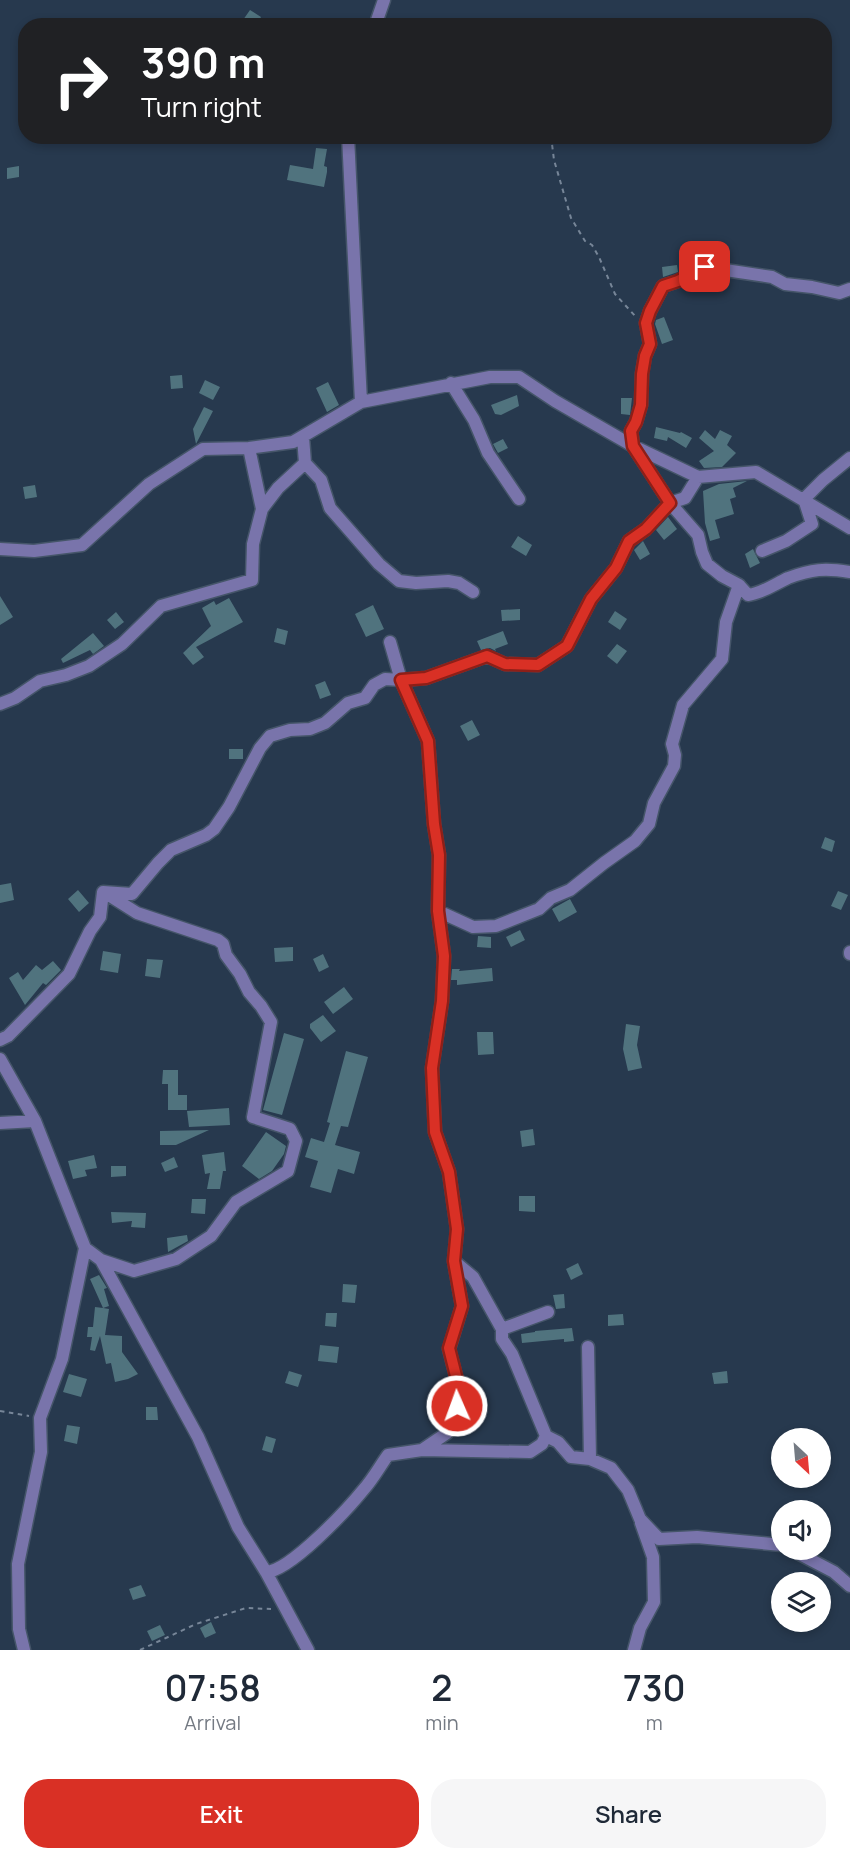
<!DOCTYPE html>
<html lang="en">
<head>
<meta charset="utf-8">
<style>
	:root { --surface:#fff; --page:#f6f6f7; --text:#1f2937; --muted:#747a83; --accent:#d93025 }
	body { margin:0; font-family:Manrope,sans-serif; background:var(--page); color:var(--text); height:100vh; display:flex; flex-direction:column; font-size:22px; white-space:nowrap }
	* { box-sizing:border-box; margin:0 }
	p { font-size:20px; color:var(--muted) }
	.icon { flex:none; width:33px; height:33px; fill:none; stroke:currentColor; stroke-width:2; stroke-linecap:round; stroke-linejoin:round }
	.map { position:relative; height:1650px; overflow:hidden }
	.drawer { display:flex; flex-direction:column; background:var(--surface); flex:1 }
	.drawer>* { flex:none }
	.hud { position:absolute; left:18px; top:18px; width:814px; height:126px; border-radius:24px; box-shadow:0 3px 9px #0003; background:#202124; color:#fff; overflow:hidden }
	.needle { width:39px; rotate:154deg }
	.controls { position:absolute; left:771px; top:1428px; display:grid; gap:12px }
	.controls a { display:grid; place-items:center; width:60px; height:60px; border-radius:50%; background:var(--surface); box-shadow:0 3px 9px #0003; font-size:30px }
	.pin { position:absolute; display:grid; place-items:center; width:51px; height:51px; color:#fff; margin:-26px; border-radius:12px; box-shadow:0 3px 9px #0006 }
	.me { position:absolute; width:66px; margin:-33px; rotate:358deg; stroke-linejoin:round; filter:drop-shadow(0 0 4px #0008) }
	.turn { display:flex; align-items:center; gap:21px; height:126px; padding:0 24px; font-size:27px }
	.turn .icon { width:78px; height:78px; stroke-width:2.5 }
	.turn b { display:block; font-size:42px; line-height:51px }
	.eta { display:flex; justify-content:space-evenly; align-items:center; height:102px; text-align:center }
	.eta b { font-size:36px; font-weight:600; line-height:42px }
	.action { display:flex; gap:12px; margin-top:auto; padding:12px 24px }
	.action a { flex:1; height:69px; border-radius:24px; background:var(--accent); color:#fff; font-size:24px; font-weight:600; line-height:69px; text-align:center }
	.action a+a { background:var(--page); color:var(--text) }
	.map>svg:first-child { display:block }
	.building { fill:#50737e }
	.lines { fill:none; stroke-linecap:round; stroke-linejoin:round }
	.minor-casing { stroke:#455569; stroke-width:15 }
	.path { stroke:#778698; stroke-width:2; stroke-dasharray:4.5 4.5; stroke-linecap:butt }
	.minor { stroke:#7974ab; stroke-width:12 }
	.route-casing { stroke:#8d1f18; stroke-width:15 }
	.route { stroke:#d93025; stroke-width:10 }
</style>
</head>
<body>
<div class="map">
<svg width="850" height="1650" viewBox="0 0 850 1650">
	<rect width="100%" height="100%" fill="#27394e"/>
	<path class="building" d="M 250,10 L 261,17 L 256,26 L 252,26 L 243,20 Z
		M 316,148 L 327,149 L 324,166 L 327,167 L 327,172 L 324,187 L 287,180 L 290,165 L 313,169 Z
		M 19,166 L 19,177 L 7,179 L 7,168 Z
		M 677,265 L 678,272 L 663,277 L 662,267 Z
		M 664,317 L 673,340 L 662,344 L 655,324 L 656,320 Z
		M 182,375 L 183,388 L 171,389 L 170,376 Z
		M 205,380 L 220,387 L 213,400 L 199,393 Z
		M 328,382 L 339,405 L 327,412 L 316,388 Z
		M 517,395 L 519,406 L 501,415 L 495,414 L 491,405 Z
		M 621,398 L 632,398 L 630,415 L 621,414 Z
		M 204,407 L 213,411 L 196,444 L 193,429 Z
		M 656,427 L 680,433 L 681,432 L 692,438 L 686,448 L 668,437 L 667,441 L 654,438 Z
		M 705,430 L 715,439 L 720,430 L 732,436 L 727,445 L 736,453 L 722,467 L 704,468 L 699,461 L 714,451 L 699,438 Z
		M 503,439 L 508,448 L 498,453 L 493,444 Z
		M 747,481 L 733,488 L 736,497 L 730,499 L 734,514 L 715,520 L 720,538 L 710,541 L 705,523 L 703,491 L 719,484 Z
		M 35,485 L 37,497 L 25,499 L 23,487 Z
		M 668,517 L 677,529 L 664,540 L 656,530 Z
		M 518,536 L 532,545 L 526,556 L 511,547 Z
		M 643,541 L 650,554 L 640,560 L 634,550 Z
		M 753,549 L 760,563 L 750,568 L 745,554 Z
		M 0,596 L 13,617 L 0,625 Z
		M 229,598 L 243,622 L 196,647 L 204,657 L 193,665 L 183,653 L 211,626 L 202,608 L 214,601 L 216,605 Z
		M 373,605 L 384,629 L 366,637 L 355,614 Z
		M 520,609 L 520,620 L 502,621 L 501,610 Z
		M 615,611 L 627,619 L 620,630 L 608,622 Z
		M 116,612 L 124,622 L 115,629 L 107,620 Z
		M 277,628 L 288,631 L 285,645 L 274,642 Z
		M 503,631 L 508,644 L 495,649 L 496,651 L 490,648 L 481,650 L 477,641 Z
		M 93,633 L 104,646 L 93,654 L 90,650 L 63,663 L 61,659 Z
		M 617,644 L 627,651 L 617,664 L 607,656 Z
		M 325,681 L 331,695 L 320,699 L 315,685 Z
		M 472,720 L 480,735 L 468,741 L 460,726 Z
		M 229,749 L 243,749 L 243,759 L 229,759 Z
		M 825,837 L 835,841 L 832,852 L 821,848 Z
		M 11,883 L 14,900 L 0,903 L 0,885 Z
		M 78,890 L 89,903 L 79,912 L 68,899 Z
		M 838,891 L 848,895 L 841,910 L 831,906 Z
		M 570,899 L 577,912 L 559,922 L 552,909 Z
		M 520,930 L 525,940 L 511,947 L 506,937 Z
		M 478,936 L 491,937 L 491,948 L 477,947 Z
		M 293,947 L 293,961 L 275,962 L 274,948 Z
		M 103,951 L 121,954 L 118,973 L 100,970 Z
		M 323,954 L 329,967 L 319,972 L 313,959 Z
		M 147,959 L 163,960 L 160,978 L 145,976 Z
		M 53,961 L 61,970 L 46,985 L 43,983 L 25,1005 L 9,978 L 18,972 L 23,980 L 36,965 L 42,970 Z
		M 492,968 L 493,981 L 457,985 L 457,980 L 451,980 L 452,969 L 460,969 L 459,971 Z
		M 344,987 L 353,999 L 333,1014 L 324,1002 Z
		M 323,1015 L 336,1031 L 321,1042 L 310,1028 L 310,1024 Z
		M 626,1024 L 640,1026 L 637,1045 L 642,1068 L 628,1071 L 623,1049 Z
		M 477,1032 L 493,1032 L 494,1054 L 478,1055 Z
		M 284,1033 L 304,1039 L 282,1115 L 263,1110 Z
		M 346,1051 L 368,1057 L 348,1127 L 341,1126 L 335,1145 L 360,1152 L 354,1174 L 338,1169 L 331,1193 L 310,1187 L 318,1161 L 305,1157 L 311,1138 L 324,1142 L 330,1123 L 327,1122 Z
		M 163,1070 L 178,1070 L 178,1095 L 187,1095 L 187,1110 L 168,1110 L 168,1084 L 162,1084 Z
		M 229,1108 L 230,1125 L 189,1127 L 187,1111 Z
		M 533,1129 L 535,1145 L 522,1147 L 520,1131 Z
		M 209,1130 L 176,1145 L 160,1145 L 160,1131 Z
		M 266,1132 L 286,1146 L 284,1154 L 272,1171 L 259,1179 L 242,1166 Z
		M 224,1152 L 226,1171 L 223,1171 L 220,1189 L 207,1189 L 210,1173 L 205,1174 L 202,1155 Z
		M 94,1155 L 97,1168 L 85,1170 L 87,1176 L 73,1179 L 68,1161 Z
		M 174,1157 L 178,1167 L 165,1172 L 161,1163 Z
		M 111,1166 L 126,1166 L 126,1176 L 111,1177 Z
		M 519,1196 L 535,1196 L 535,1212 L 519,1211 Z
		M 192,1199 L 206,1199 L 205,1214 L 191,1213 Z
		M 111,1212 L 146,1213 L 145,1228 L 131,1227 L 132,1221 L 112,1223 Z
		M 187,1235 L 188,1241 L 168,1252 L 167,1238 Z
		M 578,1263 L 583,1274 L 571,1280 L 566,1269 Z
		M 99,1275 L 107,1288 L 104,1289 L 109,1306 L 103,1308 L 109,1309 L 105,1335 L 122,1336 L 122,1352 L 138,1374 L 128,1379 L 115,1382 L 111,1363 L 106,1364 L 100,1336 L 95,1351 L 90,1350 L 92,1337 L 87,1337 L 88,1327 L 93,1327 L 95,1307 L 103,1308 L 90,1279 Z
		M 343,1284 L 357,1285 L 355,1303 L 342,1302 Z
		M 564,1294 L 565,1308 L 556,1309 L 553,1295 Z
		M 326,1313 L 337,1313 L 336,1327 L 325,1326 Z
		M 623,1314 L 624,1325 L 608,1326 L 608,1315 Z
		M 572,1328 L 574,1341 L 564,1342 L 564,1339 L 522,1343 L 521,1334 L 535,1332 L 535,1331 Z
		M 320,1345 L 339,1347 L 337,1363 L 318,1361 Z
		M 289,1371 L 302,1375 L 298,1387 L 285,1383 Z
		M 727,1371 L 728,1383 L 714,1384 L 712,1373 Z
		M 69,1374 L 87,1379 L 81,1397 L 63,1392 Z
		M 146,1407 L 157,1407 L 158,1420 L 146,1420 Z
		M 67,1425 L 80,1427 L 77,1444 L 64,1441 Z
		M 266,1436 L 276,1439 L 272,1453 L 262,1450 Z
		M 141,1585 L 146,1596 L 133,1600 L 129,1589 Z
		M 211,1622 L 216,1633 L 205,1638 L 200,1628 Z
		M 160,1625 L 165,1635 L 152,1641 L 147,1631 Z"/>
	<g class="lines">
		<g class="minor-casing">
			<path id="minor" d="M 375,26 L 384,0
				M 348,136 L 361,402
				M 451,383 L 474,420 L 488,453 L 519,499
				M 305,463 L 321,480 L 330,508 L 379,564 L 399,581 L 416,583 L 448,581 L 459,583 L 473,592
				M 262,509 L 278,488 L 305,463 L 303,437
				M 0,549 L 34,551 L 82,545 L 149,484 L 203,449 L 249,448 L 293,442 L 361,402 L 490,377 L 519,377 L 555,401 L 633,446 L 698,477 L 756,472 L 850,528
				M 762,551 L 786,541 L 812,524 L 804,499 L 823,480 L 850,458
				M 739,585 L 748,595 C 763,593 775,584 788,578 C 812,569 825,568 850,572
				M 390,642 L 401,680 L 426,678 L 487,656 L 505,664 L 538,665 L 567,646 L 591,599 L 616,568 L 629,541 L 646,529 L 670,503 L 685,498 L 698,477
				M 0,704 L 15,698 L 40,681 L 66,675 L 89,666 L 122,644 L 161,606 L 252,580 L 253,544 L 262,509 L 249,448
				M 438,911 L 473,927 L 496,926 L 539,909 L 551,898 L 570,890 L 604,863 L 635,841 L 649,824 L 654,803 L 674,766 L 675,755 L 672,744 L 683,705 L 722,659 L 726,622 L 739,585 L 722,576 L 707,564 L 702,552 L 698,535 L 670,503 L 633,446 L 631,431 L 636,422 L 641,405 L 642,373 L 645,356 L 650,344 L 646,323 L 650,311 L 663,286 L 678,281 L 705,267 L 772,277 L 785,284 L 812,287 L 839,293 L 850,289
				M 850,952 L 850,954
				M 0,1040 L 8,1036 L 69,974 L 90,931 L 100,917 L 103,892 L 132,894 L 158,863 L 171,850 L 206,835 L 214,829 L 229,807 L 260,748 L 270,736 L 290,730 L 310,729 L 325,723 L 348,703 L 365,698 L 374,685 L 385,679 L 401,680 L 428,741 L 434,824 L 439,855 L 438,911 L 444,956 L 442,1001 L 432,1068 L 435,1132 L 449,1172 L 457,1229 L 454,1261 L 473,1277 L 502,1329 L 548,1312
				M 0,1059 L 35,1121 L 85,1248 L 101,1260 L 198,1437 L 238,1527 L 266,1572 L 308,1650
				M 0,1123 L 35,1121
				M 101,1260 L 134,1271 L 176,1259 L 211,1236 L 236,1202 L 288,1171 L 296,1141 L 290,1129 L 253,1117 L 271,1022 L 261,1006 L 249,992 L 240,974 L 226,955 L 223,944 L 218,940 L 137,913 L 107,894
				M 502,1329 L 502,1339 L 512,1354 L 546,1436 L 558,1442 L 571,1457 L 590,1459 L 588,1347
				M 422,1450 L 530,1452 L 542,1444 L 546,1436
				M 590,1459 L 611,1468 L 628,1490 L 640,1519 L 659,1539 L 697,1537 L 782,1545
				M 792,1550 L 834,1572 L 850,1586
				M 266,1572 C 290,1571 347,1510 364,1489 C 373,1479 380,1466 388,1455 L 422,1450 L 447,1433 L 457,1406 L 457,1380 L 449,1349 L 462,1306 L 454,1261
				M 24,1650 L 19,1629 L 18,1564 L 41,1452 L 40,1418 L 62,1359 L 85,1248
				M 634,1650 L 640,1628 L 654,1602 L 653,1557 L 641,1523"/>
		</g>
		<path class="path" d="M 551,136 L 554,160 L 571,218 L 585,241 L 592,245 L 599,257 L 615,294 L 636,317
			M 0,1411 L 29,1416
			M 140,1650 L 196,1624 L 246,1608 L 271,1609"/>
		<use href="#minor" class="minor"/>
	</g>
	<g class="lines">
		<g class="route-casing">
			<path id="route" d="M 457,1406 L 457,1380 L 449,1348 L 462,1306 L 454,1261 L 457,1229 L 449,1172 L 435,1132 L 432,1068 L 442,1001 L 444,956 L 438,911 L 439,855 L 434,824 L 428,741 L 401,680 L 426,678 L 487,656 L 505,664 L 538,665 L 567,646 L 591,599 L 616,568 L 629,541 L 646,529 L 670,503 L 633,446 L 631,431 L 636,422 L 641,405 L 642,374 L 645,356 L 650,344 L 646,323 L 650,311 L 663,286 L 678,281 L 705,267"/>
		</g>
		<use href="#route" class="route"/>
	</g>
</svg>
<div class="controls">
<a><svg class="needle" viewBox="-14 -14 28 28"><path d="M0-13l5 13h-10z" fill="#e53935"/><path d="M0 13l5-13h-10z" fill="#747a83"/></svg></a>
<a><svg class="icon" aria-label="sound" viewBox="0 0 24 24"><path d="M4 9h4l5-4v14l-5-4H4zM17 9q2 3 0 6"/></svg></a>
<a><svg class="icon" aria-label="layers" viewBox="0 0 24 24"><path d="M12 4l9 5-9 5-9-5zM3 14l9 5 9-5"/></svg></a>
</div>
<div class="pin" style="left:705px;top:267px;background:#d93025"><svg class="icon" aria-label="arrive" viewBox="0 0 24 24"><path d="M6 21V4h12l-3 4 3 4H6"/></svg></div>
<svg class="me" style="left:457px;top:1406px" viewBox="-20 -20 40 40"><circle r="17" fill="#d93025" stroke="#fff" stroke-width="3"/><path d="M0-11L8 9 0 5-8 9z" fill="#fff"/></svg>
<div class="hud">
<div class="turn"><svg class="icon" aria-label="right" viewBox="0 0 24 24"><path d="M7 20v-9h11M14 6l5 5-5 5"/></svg><div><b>390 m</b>Turn right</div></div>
</div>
</div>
<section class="drawer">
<div class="eta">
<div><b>07:58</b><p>Arrival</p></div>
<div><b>2</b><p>min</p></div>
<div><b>730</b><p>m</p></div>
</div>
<div class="action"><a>Exit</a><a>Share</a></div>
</section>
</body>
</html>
